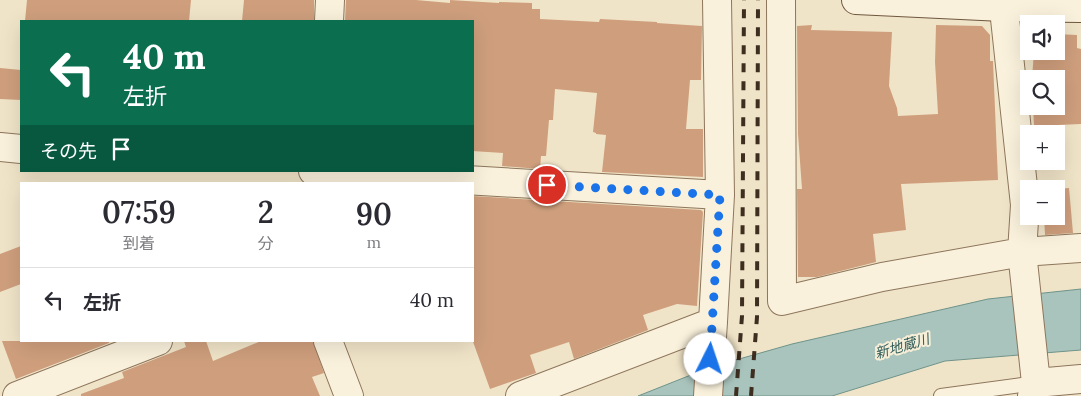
<!DOCTYPE html>
<html lang="ja">
<head>
<meta charset="utf-8">
<style>
	:root { --surface:#fff; --page:#f7f7f7; --text:#2b2b33; --muted:#7c7c81; --line:#e1e1e2 }
	body { margin:0; font-family:Lora,"Noto Sans JP",serif; background:var(--page); color:var(--text); height:100vh; display:flex; flex-direction:column; font-size:19px; white-space:nowrap }
	* { box-sizing:border-box; margin:0 }
	p { font-size:16px; color:var(--muted) }
	.icon { flex:none; width:28px; height:28px; fill:none; stroke:currentColor; stroke-width:2; stroke-linecap:round; stroke-linejoin:round }
	.map { position:relative; flex:1; overflow:hidden }
	.panel { position:absolute; left:20px; top:182px; width:454px; height:160px; display:flex; flex-direction:column; background:var(--surface); border-radius:0px; box-shadow:0 5px 20px #0002 }
	.panel>* { flex:none }
	.guide { position:absolute; left:20px; top:20px; width:454px; height:152px; border-radius:0px; box-shadow:0 5px 20px #0002; background:#0b6e4f; color:#fff; overflow:hidden }
	.buttons { position:absolute; left:1020px; top:15px; display:grid; gap:10px }
	.buttons a { display:grid; place-items:center; width:45px; height:45px; border-radius:0px; background:var(--surface); box-shadow:0 5px 20px #0002; font-size:25px }
	.pin { position:absolute; display:grid; place-items:center; width:42px; height:42px; color:#fff; margin:-21px; border:2px solid #fff; border-radius:50%; box-shadow:0 1px 5px #0007 }
	.me { position:absolute; width:55px; margin:-28px; rotate:4deg; stroke-linejoin:round; filter:drop-shadow(0 0 4px #0008) }
	.turn { display:flex; align-items:center; gap:18px; height:105px; padding:0 20px; font-size:22px }
	.turn .icon { width:65px; height:65px; stroke-width:2.5 }
	.turn b { display:block; font-size:35px; line-height:42px }
	.then { display:flex; align-items:center; height:48px; padding:0 20px; background:#0003; gap:10px; font-size:19px }
	.eta { display:flex; justify-content:space-evenly; align-items:center; height:85px; text-align:center }
	.eta b { font-size:30px; font-weight:600; line-height:35px }
	ul { padding:0; list-style:none }
	li { display:flex; align-items:center; gap:15px; height:65px; padding:0 20px; border-top:1px solid var(--line) }
	li div { flex:1 }
	li b { display:block; font-size:19px }
	li em { font-style:normal }
	.map>svg:first-child { display:block }
	.water { fill:#a9c4bc; stroke:#6f938a }
	.building { fill:#cf9f7d }
	.lines { fill:none; stroke-linecap:round; stroke-linejoin:round }
	.lane-casing { stroke:#8d765c; stroke-width:16 }
	.street-casing { stroke:#8d765c; stroke-width:30 }
	.secondary-casing { stroke:#6f573f; stroke-width:30 }
	.lane { stroke:#faf1dc; stroke-width:14 }
	.street { stroke:#faf1dc; stroke-width:28 }
	.secondary { stroke:#faf1dc; stroke-width:28 }
	.rail { stroke:#3d2e20; stroke-width:4; stroke-dasharray:9 9; stroke-linecap:butt }
	.route { stroke:#1a73e8; stroke-width:9; stroke-dasharray:0 16.2 }
	.labels { text-anchor:middle; stroke-width:4; stroke-linejoin:round; paint-order:stroke }
	.water-label { font-size:14px; font-style:italic; fill:#2f5d5a; stroke:#f7eed8 }
</style>
</head>
<body>
<div class="map">
<svg width="1081" height="396" viewBox="0 0 1081 396">
	<rect width="100%" height="100%" fill="#f0e4c8"/>
	<path class="water" d="M 1081,289 L 1081,350 L 945,361 L 832,396 L 638,396 L 711,367 L 792,344 L 988,299 Z"/>
	<path class="building" d="M 27,0 L 191,0 L 189,21 L 25,21 Z
		M 244,0 L 314,0 L 314,21 L 242,21 Z
		M 346,0 L 416,0 L 450,3 L 450,0 L 499,3 L 499,2 L 532,3 L 532,9 L 540,9 L 540,19 L 599,22 L 600,19 L 657,22 L 657,23 L 702,26 L 701,80 L 690,80 L 686,129 L 703,129 L 703,177 L 602,172 L 606,135 L 596,134 L 596,133 L 593,132 L 597,93 L 555,89 L 553,120 L 549,120 L 546,156 L 541,156 L 540,169 L 502,166 L 503,153 L 472,151 L 472,21 L 345,21 Z
		M 812,25 L 811,30 L 892,32 L 889,86 L 897,108 L 898,116 L 938,114 L 935,62 L 936,25 L 982,26 L 990,35 L 990,61 L 993,61 L 998,180 L 901,184 L 906,230 L 873,234 L 876,262 L 817,277 L 798,277 L 797,189 L 802,189 L 798,134 L 797,26 Z
		M 1056,34 L 1077,35 L 1077,48 L 1081,49 L 1081,124 L 1034,126 L 1033,106 L 1056,106 L 1056,79 L 1032,79 L 1034,51 L 1056,51 Z
		M 0,68 L 21,70 L 21,100 L 0,99 Z
		M 1069,188 L 1073,233 L 1045,235 L 1044,216 L 1056,216 L 1056,189 Z
		M 472,196 L 701,210 L 703,212 L 697,306 L 677,304 L 643,315 L 648,330 L 574,359 L 569,342 L 530,355 L 536,373 L 490,389 L 472,339 Z
		M 21,246 L 21,284 L 0,292 L 0,254 Z
		M 2,341 L 109,341 L 109,343 L 16,379 Z
		M 184,341 L 206,341 L 213,361 L 261,341 L 313,341 L 324,373 L 312,377 L 320,396 L 81,396 L 81,394 L 124,378 L 122,372 L 186,347 Z"/>
	<g class="lines">
		<g class="lane-casing">
			<path id="lane" d="M 941,396 L 1036,383"/>
		</g>
		<g class="street-casing">
			<path id="street" d="M 781,0 L 782,301 L 882,277 L 1022,252 L 1081,248
				M 1003,0 L 1025,205 L 1022,252 L 1036,383 L 1032,396
				M 329,21 L 330,0
				M 0,147 L 21,149
				M 313,171 L 720,195
				M 328,341 L 349,396
				M 1036,383 L 1081,379
				M 17,396 L 158,341
				M 520,396 L 713,322 L 720,195 L 717,0
				M 708,396 L 713,322"/>
		</g>
		<g class="secondary-casing">
			<path id="secondary" d="M 856,0 L 1003,7 L 1081,8"/>
		</g>
		<use href="#lane" class="lane"/>
		<use href="#street" class="street"/>
		<use href="#secondary" class="secondary"/>
		<path class="rail" d="M 736,396 L 742,316 L 744,0
			M 751,396 L 757,317 L 758,0"/>
	</g>
	<g class="lines">
		<path class="route" d="M 547,185 L 720,195 L 710,359"/>
	</g>
	<g class="labels">
		<g class="water-label">
			<text transform="translate(902 346) rotate(-16)" y="5">新地蔵川</text>
		</g>
	</g>
</svg>
<div class="buttons">
<a><svg class="icon" aria-label="sound" viewBox="0 0 24 24"><path d="M4 9h4l5-4v14l-5-4H4zM17 9q2 3 0 6"/></svg></a>
<a><svg class="icon" aria-label="search" viewBox="0 0 24 24"><circle cx="10" cy="10" r="6"/><path d="M15 15l6 6"/></svg></a>
<a>+</a>
<a>−</a>
</div>
<div class="pin" style="left:547px;top:185px;background:#d93025"><svg class="icon" aria-label="arrive" viewBox="0 0 24 24"><path d="M6 21V4h12l-3 4 3 4H6"/></svg></div>
<svg class="me" style="left:710px;top:359px" viewBox="-20 -20 40 40"><circle r="19" fill="#fff"/><path d="M0-13L10 11 0 6-10 11z" fill="#1a73e8"/></svg>
<div class="guide">
<div class="turn"><svg class="icon" aria-label="left" viewBox="0 0 24 24"><path d="M17 20v-9H6M10 6l-5 5 5 5"/></svg><div><b>40 m</b>左折</div></div>
<div class="then">その先<svg class="icon" aria-label="arrive" viewBox="0 0 24 24"><path d="M6 21V4h12l-3 4 3 4H6"/></svg></div>
</div>
<section class="panel">
<div class="eta">
<div><b>07:59</b><p>到着</p></div>
<div><b>2</b><p>分</p></div>
<div><b>90</b><p>m</p></div>
</div>
<ul>
<li><svg class="icon" aria-label="left" viewBox="0 0 24 24"><path d="M17 20v-9H6M10 6l-5 5 5 5"/></svg><div><b>左折</b></div><em>40 m</em></li>
</ul>
</section>
</div>
</body>
</html>
